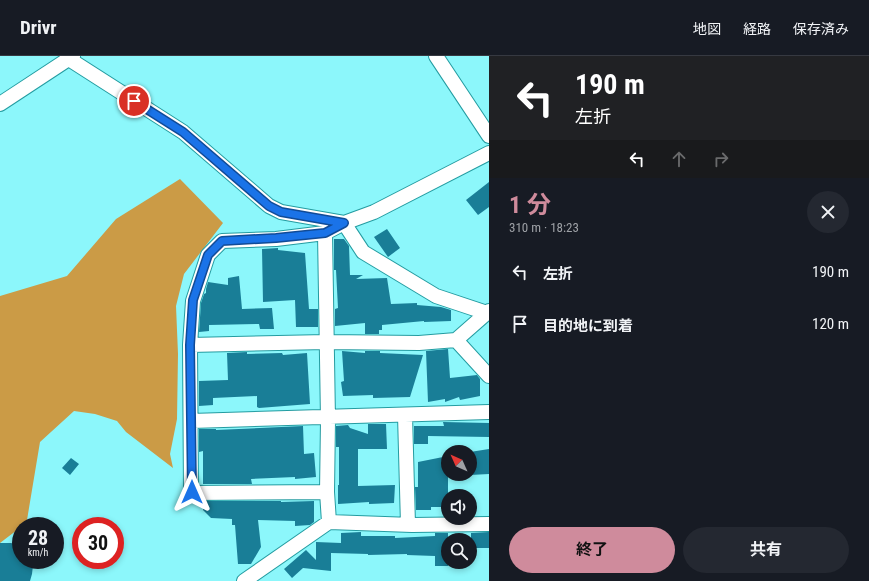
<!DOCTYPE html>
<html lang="ja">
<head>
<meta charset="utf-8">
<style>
	:root { --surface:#171b24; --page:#242831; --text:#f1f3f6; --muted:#9ea1a6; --line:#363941; --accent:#cf8b9c }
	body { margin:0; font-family:"Roboto Condensed","Noto Sans JP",sans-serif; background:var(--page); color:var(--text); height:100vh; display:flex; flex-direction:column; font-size:15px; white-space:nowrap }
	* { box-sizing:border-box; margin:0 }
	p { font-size:13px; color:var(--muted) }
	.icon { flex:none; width:22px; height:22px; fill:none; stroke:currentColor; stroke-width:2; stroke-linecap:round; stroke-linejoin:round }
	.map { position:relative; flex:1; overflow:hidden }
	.sheet { display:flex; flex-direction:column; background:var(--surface); width:380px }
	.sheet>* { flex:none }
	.hud { background:#202124; color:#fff; overflow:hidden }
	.needle { width:26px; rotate:315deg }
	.tools { position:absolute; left:441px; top:389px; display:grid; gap:8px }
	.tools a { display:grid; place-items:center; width:36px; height:36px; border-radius:50%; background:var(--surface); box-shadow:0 2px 6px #0003; font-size:20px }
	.speed { position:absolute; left:12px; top:461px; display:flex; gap:8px; font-size:20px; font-weight:700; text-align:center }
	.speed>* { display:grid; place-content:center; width:52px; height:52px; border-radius:50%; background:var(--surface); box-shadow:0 2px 6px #0003; line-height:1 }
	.speed small { font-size:10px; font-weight:400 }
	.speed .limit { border:6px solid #d22; background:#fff; color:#111 }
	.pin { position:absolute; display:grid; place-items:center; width:34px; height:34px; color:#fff; margin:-17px; border:2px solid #fff; border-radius:50%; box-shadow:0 1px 4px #0007 }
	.me { position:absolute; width:44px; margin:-22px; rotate:0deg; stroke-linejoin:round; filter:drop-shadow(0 0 3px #0008) }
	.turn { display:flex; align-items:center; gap:14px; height:84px; padding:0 20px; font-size:18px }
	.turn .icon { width:52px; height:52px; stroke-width:2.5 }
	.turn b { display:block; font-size:28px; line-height:34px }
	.lanes { display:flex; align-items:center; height:38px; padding:0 20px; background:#0003; justify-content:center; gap:20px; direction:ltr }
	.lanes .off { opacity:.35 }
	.round { display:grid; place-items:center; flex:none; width:42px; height:42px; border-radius:21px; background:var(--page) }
	.headline { display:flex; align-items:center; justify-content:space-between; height:68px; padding:0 20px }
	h1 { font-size:24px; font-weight:700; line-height:30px; color:var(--accent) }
	.button { display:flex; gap:8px; margin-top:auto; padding:8px 20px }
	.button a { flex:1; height:46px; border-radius:24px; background:var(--accent); color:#111; font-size:16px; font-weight:700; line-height:46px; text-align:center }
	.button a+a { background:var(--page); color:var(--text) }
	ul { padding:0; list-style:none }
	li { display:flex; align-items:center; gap:12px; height:52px; padding:0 20px }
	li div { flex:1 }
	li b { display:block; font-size:15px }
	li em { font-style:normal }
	header { display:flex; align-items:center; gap:24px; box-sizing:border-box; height:56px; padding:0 20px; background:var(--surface); border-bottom:1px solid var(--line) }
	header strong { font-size:19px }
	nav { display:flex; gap:22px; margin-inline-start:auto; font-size:14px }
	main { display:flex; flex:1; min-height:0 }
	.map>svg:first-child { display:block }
	.forest { fill:#cb9b46 }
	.building { fill:#197e97 }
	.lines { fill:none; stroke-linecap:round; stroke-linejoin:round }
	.minor-casing { stroke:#249ca1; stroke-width:16 }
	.minor { stroke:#fff; stroke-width:14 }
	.route-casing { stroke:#114b97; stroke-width:10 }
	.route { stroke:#1a73e8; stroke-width:7 }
</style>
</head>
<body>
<header>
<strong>Drivr</strong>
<nav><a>地図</a><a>経路</a><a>保存済み</a></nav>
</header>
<main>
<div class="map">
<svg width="489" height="525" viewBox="0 0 489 525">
	<rect width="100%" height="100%" fill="#8cf7fb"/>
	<path class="forest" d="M 180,123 L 223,167 L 184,218 L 176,250 L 178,298 L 177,363 L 170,398 L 173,412 L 126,376 L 117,365 L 95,358 L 74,355 L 40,386 L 26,470 L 21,470 L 21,473 L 17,474 L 0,487 L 0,240 L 67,220 L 116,163 Z"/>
	<path class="building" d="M 489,126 L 489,151 L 478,159 L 466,144 Z
		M 387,173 L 400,192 L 388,201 L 374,181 Z
		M 334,183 L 344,183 L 349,190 L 350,219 L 363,219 L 356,223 L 387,222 L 391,248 L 417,247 L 417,249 L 441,251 L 451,254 L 451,265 L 424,266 L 424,265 L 382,269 L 382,274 L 379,274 L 379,278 L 365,278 L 365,267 L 335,270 L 335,253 L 338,252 L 336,214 L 334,214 Z
		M 278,192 L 278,194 L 305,197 L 309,253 L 318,253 L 318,271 L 296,271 L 295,244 L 263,246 L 262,193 Z
		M 239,220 L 242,253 L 272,252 L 274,273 L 260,273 L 259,268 L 209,269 L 209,275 L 199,276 L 201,247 L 204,238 L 206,237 L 206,233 L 208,226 L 228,229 L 228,222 Z
		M 448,293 L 450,322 L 477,319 L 480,323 L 480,340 L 460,344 L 459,341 L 445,346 L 445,343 L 428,346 L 426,295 Z
		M 342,295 L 365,297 L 365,295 L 380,295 L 380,297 L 423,299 L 410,341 L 373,342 L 373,339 L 343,340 L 341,326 L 344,325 Z
		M 247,296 L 247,298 L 282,297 L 283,299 L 307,297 L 310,348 L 259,352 L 257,351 L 257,340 L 213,342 L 213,349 L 199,350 L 199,325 L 228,324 L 227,297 Z
		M 443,366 L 489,367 L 489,381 L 428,380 L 428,388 L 414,388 L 414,370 L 444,370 Z
		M 368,368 L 386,368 L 387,393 L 358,393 L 358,430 L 395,429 L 394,447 L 369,448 L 369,446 L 338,448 L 338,429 L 339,429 L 339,391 L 336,391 L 336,370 L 348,369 L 350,372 L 368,378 Z
		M 303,370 L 304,398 L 314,397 L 316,421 L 295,423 L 295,421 L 251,423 L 252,428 L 203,428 L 203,395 L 199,396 L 199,373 L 216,373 L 216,374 Z
		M 489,393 L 489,418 L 470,419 L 470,396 Z
		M 448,400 L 448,451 L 431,451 L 431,454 L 416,454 L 415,431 L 418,431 L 418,406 Z
		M 71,402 L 79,408 L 70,419 L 62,412 Z
		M 204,445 L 281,445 L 281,446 L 314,445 L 314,466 L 310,469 L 295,470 L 295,465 L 258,464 L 261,491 L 251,508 L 238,508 L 235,469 L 232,469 L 232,463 L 211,462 L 203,454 Z
		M 361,476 L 361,480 L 395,480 L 395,482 L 435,480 L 435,477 L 448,477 L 448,510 L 435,510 L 435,500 L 407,499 L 407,498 L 368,499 L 368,498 L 331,497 L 331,515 L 303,512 L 292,522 L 284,513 L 306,494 L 316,504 L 316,486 L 341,487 L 341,477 Z
		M 489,476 L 489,492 L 471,492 L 471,477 Z
		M 0,487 L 11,487 L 21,490 L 21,504 L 31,504 L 33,509 L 32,518 L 30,525 L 0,525 Z"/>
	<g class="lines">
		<g class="minor-casing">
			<path id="minor" d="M 436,0 L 489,80
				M 69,3 L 183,76 L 269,150 L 281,156 L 344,167 L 363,196 L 436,240 L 487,257
				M 0,48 L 73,0
				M 456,284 L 489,320
				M 190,289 L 193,245 L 208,199 L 222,185 L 276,183 L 325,177
				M 405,359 L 408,469
				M 191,365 L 489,356
				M 327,436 L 191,437 L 190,289 L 326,286 L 419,287 L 456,284 L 489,255
				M 329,466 L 327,436 L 328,364 L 325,177 L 344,167 L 374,156 L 489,97
				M 244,525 L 329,466 L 412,469 L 489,468"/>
		</g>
		<use href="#minor" class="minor"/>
	</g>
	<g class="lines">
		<g class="route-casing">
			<path id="route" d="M 134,45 L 183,76 L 269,150 L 281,156 L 344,167 L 325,177 L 276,182 L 222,185 L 208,199 L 193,244 L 190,289 L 192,436"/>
		</g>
		<use href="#route" class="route"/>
	</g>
</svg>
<div class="tools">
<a><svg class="needle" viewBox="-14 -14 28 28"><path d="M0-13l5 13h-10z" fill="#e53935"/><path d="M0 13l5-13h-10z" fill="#9ea1a6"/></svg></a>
<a><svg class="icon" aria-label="sound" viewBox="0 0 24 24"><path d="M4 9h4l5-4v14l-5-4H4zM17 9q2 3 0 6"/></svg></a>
<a><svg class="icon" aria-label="search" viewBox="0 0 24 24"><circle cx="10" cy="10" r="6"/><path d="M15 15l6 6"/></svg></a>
</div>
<div class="speed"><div>28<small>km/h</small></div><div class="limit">30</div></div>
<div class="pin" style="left:134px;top:45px;background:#d93025"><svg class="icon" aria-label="arrive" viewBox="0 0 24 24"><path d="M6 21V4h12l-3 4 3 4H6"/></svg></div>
<svg class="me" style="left:192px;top:436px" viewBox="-20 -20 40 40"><path d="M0-17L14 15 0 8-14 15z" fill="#1a73e8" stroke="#fff" stroke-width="4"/></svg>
</div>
<section class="sheet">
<div class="hud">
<div class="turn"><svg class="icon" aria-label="left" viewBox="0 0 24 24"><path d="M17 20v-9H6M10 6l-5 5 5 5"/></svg><div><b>190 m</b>左折</div></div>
<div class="lanes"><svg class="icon" aria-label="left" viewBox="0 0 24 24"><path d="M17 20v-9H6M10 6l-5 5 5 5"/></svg><svg class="icon off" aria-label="ahead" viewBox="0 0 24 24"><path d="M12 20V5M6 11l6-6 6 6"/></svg><svg class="icon off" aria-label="right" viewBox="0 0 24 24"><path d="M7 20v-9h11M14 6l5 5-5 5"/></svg></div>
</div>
<div class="headline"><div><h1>1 分</h1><p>310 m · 18:23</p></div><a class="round"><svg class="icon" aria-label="close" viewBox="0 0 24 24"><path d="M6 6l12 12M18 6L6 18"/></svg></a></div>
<ul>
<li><svg class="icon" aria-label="left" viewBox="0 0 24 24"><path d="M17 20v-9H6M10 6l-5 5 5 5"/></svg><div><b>左折</b></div><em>190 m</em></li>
<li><svg class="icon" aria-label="arrive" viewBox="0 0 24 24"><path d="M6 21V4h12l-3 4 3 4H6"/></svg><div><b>目的地に到着</b></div><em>120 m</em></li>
</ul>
<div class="button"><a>終了</a><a>共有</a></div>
</section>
</main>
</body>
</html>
